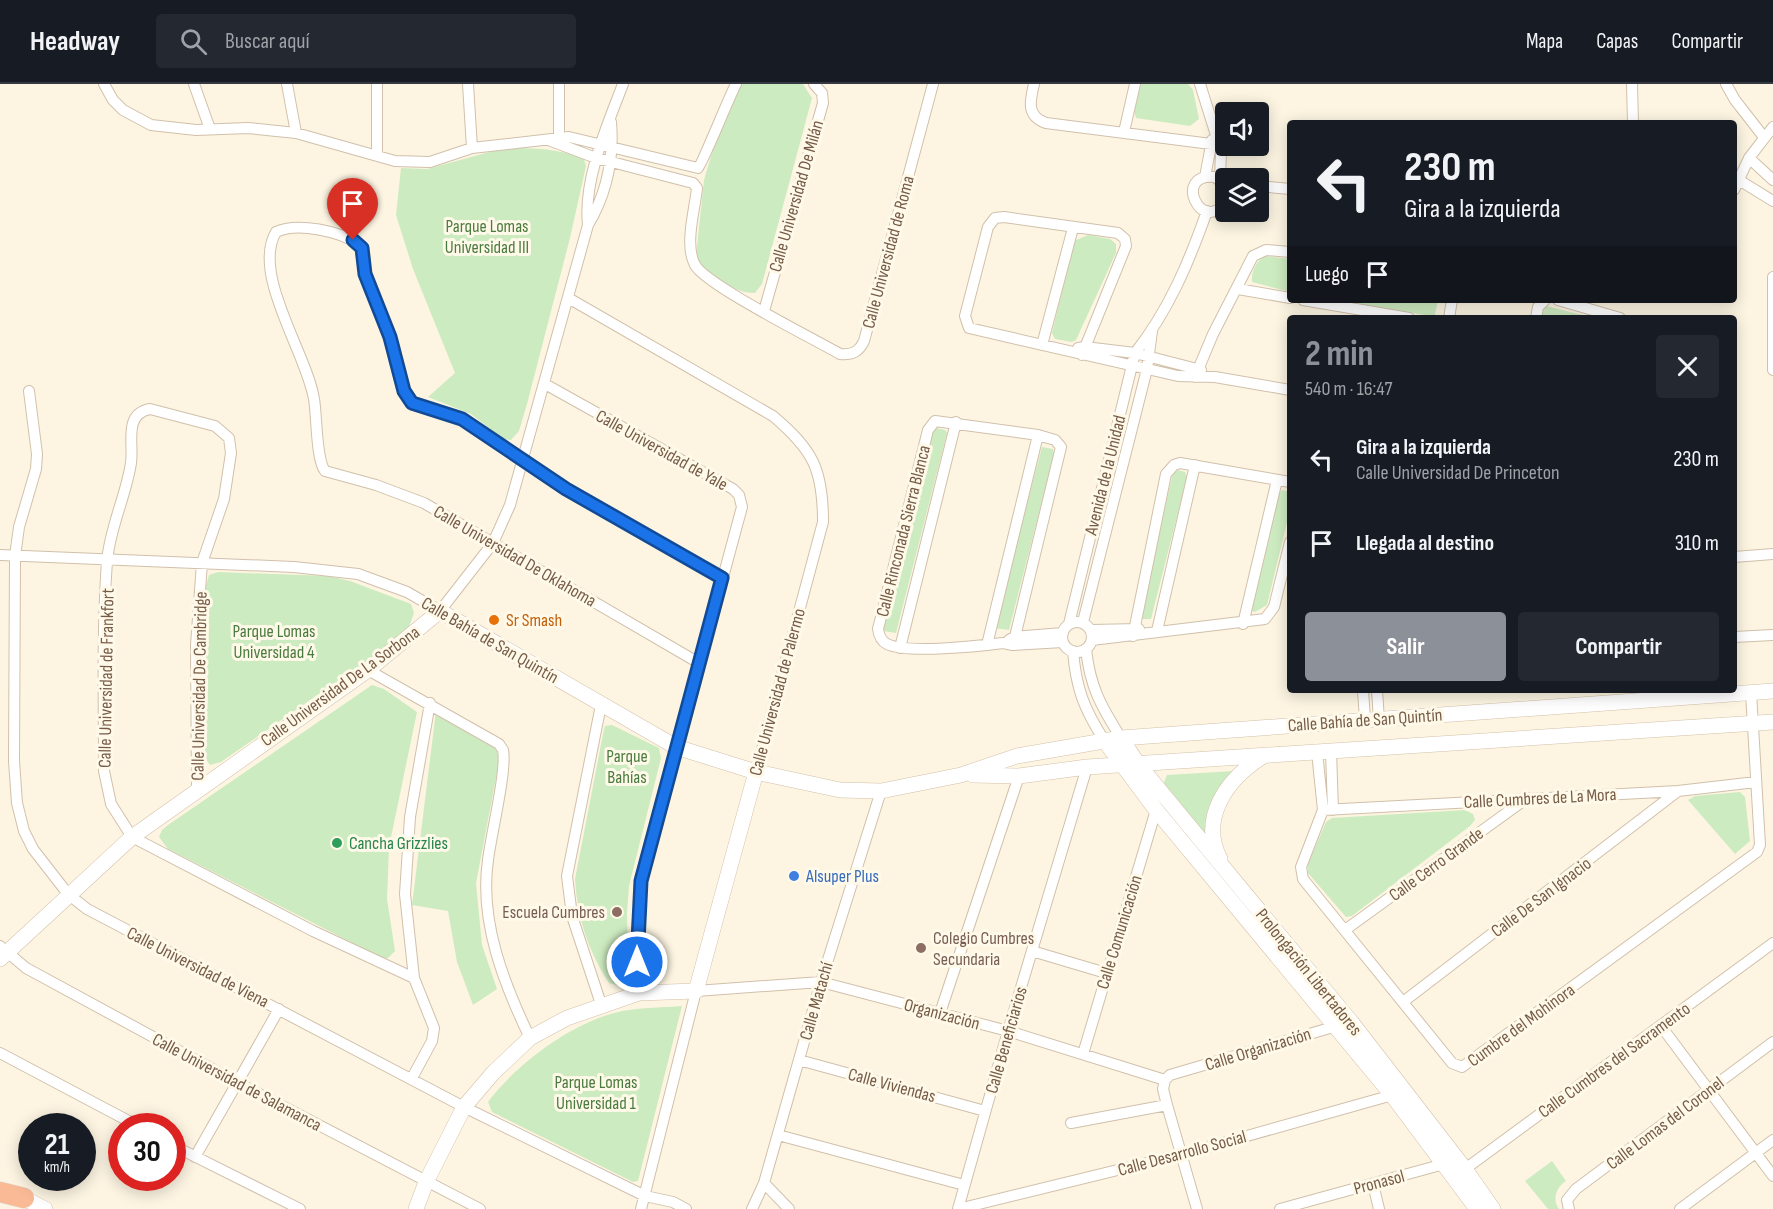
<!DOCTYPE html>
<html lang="es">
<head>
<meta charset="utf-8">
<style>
	:root { --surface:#171b24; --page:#242831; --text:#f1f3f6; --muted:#9ea1a6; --line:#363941; --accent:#8c9099 }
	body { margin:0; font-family:"Sofia Sans Condensed",sans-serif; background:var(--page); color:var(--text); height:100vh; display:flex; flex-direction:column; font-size:22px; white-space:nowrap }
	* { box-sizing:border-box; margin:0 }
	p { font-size:20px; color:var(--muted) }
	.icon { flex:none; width:33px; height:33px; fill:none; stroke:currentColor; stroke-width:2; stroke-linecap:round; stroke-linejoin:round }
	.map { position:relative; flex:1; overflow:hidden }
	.drawer { position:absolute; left:1287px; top:231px; width:450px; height:378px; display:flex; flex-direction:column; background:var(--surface); border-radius:6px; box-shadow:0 3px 15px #0003 }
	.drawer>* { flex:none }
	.banner { position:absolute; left:1287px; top:36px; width:450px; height:183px; border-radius:6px; box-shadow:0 3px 15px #0003; background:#171b24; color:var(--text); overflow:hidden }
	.controls { position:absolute; left:1215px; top:18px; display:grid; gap:12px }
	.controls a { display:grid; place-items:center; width:54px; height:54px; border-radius:6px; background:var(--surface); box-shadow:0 3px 15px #0003; font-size:30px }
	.speed { position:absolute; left:18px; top:1029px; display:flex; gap:12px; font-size:30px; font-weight:700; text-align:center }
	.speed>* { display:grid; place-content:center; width:78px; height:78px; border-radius:50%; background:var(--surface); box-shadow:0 3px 15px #0003; line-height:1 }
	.speed small { font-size:15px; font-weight:400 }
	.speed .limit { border:9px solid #d22; background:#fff; color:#111 }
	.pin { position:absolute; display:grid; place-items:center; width:51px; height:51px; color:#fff; margin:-62px -26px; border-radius:50% 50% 50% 0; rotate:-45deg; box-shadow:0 0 6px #0007 }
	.pin .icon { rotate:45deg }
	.me { position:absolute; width:66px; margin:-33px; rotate:0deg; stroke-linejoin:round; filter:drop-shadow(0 0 4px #0008) }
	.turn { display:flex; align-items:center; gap:21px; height:126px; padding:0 18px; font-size:27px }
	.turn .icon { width:78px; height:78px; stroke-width:2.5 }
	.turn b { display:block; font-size:42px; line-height:51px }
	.then { display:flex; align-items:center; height:57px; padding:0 18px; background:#0003; gap:12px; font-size:22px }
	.round { display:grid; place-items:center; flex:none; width:63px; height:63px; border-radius:6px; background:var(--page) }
	.summary { display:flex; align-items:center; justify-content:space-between; height:102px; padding:0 18px }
	h1 { font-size:36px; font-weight:700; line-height:45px; color:var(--accent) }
	.primary-button { display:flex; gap:12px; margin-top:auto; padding:12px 18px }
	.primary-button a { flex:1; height:69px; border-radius:6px; background:var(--accent); color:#fff; font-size:24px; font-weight:700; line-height:69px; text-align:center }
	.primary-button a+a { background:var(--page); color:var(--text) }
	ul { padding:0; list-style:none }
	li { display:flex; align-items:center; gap:18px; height:84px; padding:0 18px }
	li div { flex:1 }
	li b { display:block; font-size:22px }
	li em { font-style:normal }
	header { display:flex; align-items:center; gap:36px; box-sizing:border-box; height:84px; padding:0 30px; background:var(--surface); border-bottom:2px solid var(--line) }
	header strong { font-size:28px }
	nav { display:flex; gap:33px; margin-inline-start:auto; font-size:21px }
	.search { width:420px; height:54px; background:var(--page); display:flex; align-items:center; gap:15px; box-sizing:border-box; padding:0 21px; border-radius:6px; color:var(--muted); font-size:22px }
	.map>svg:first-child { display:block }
	.green { fill:#cdebc0 }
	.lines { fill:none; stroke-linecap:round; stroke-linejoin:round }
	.street-casing { stroke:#d1c0ab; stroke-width:12 }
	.secondary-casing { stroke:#d4c0a8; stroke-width:16 }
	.highway-casing { stroke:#ded8d3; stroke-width:21 }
	.street { stroke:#fff; stroke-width:10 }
	.secondary { stroke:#fff; stroke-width:15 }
	.highway { stroke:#faba96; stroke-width:20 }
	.route-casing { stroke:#114b97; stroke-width:15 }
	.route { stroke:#1a73e8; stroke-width:10 }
	.food-dot { fill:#e8710a; stroke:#fff9e9; stroke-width:2 }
	.leisure-dot { fill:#2e9e5b; stroke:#fff9e9; stroke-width:2 }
	.shop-dot { fill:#3f7fe0; stroke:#fff9e9; stroke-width:2 }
	.education-dot { fill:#8d6e63; stroke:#fff9e9; stroke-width:2 }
	.labels { text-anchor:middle; stroke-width:6; stroke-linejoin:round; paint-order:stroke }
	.street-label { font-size:18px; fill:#765c47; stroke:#fff9e9 }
	.park-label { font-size:18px; fill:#4b7c3f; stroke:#fff9e9 }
	.food-label { font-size:18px; fill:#c56008; stroke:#fff9e9; text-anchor:start }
	.leisure-label { font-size:18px; fill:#27864d; stroke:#fff9e9; text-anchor:start }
	.shop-label { font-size:18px; fill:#366cbe; stroke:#fff9e9; text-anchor:start }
	.education-label { font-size:18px; fill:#785e54; stroke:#fff9e9; text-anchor:end }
</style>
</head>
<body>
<header>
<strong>Headway</strong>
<div class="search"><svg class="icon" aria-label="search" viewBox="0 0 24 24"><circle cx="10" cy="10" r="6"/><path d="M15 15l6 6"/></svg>Buscar aquí</div>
<nav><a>Mapa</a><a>Capas</a><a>Compartir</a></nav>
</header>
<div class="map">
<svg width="1773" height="1125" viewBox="0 0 1773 1125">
	<rect width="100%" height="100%" fill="#fdf5e2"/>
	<path class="green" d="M 741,0 L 803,0 L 812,14 L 762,200 L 755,209 C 736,210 714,192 698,182 L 696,172 L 704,96 L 714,62 Z
		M 1141,0 L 1188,0 L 1193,6 L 1199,35 L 1190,42 L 1136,34 L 1134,27 Z
		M 504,64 C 532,64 558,64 584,75 L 586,82 L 570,154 L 527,320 L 519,347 L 511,356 L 503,355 L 471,330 L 428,313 L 455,289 L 413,185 L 396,131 L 401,84 L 427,85 Z
		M 1088,151 L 1110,155 L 1116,160 L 1116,169 L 1076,256 L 1072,258 L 1055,255 L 1052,249 L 1074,157 Z
		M 1265,172 L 1290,175 L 1290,208 L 1252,198 C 1251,188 1256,177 1265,172 Z
		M 1338,216 L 1438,216 L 1435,231 L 1425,231 Z
		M 1546,222 L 1583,231 L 1586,234 L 1540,234 Z
		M 933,343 L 945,346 L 947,349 L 896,549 L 883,547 L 882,543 Z
		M 1042,363 L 1053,365 L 1054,370 L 1009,546 L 994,544 Z
		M 1178,386 L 1185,388 L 1187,393 L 1151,535 L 1139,535 L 1173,389 Z
		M 1282,406 L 1290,408 L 1290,426 L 1267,521 L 1255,528 L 1251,527 L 1279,410 Z
		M 218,488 L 328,492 L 350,497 L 411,520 L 414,529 L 409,543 L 375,571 L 221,678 L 210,681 L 205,674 L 206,502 L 209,491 Z
		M 372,601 L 384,605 L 417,628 L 389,763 L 387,815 L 395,867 L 388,874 L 382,874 L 168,765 L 159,753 L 162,746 L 168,741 Z
		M 436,627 L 494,662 L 500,673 L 476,799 L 482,861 L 497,905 L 473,921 L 457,878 L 448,827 L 412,821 Z
		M 612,641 L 659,664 L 661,674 L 629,802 L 627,829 L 629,895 L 616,901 L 609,899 C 588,867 577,833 575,795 L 603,650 L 605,642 Z
		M 1234,687 L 1207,756 L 1165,705 L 1164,698 L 1167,691 Z
		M 1740,708 L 1745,713 L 1750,757 L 1735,770 L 1688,716 L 1695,712 Z
		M 1465,726 L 1473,730 L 1475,736 L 1470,742 L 1352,832 L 1346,833 L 1308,789 L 1308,780 L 1326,738 L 1332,734 Z
		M 682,922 L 638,1097 L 633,1098 L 492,1028 L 488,1018 C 517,980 567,942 614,929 C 636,923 660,924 682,922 Z
		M 1552,1077 L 1566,1097 C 1556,1103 1552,1116 1559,1125 L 1548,1125 L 1525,1097 Z"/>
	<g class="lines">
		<g class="street-casing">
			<path id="street" d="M 104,0 L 113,16 L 123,26 L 151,41 L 196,46 L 248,44 L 296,49 L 395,77 L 430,78 L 472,64 L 569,53 L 698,84 C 702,81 729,13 736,0
				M 194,0 L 210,45
				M 287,0 L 296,49
				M 377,0 L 377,71
				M 468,0 L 472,64
				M 559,0 L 559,60
				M 1034,0 C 1030,17 1026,32 1046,39 L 1219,61
				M 1200,0 L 1221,67 L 1220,95
				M 1632,0 L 1633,39
				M 1726,0 L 1735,16 L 1763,52
				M 1124,48 L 1135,0
				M 551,57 L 596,74 L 693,99 L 697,104 C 695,125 684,161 695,181 C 706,201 814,255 840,270 C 852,271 859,268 864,257 L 933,0
				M 1749,74 L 1773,96
				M 1205,93 L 1212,56
				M 1734,93 L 1773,117
				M 1226,102 L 1215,93 C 1172,88 1201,152 1226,118
				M 1258,102 L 1290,105
				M 1734,106 L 1749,74 L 1773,43
				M 588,141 C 583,96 607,42 623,0
				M 1773,193 L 1773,286
				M 1238,205 L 1290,214
				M 570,215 L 773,332 C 813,366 823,385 823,438 L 756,688
				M 1303,216 L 1409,234
				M 1558,216 L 1620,234
				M 764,227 L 823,19 L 822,9 L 814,0
				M 1449,234 L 1452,216
				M 1536,234 L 1538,223 L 1545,216
				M 1042,261 L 1073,144
				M 1078,264 L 1085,263 L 1135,269 L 1201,286
				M 1082,271 L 1126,162 L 1125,155 L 1118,149 L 1004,133 L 995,134 L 988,143 L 965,232 L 969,244 L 1178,292 L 1215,293 L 1290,306
				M 1195,293 L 1213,250 L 1253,172 L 1266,166 L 1290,168
				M 545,300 L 733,405 L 739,411 L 742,423 L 641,797 L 637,846 L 639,909
				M 29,307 L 37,370 L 36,385 L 19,443 L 15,472 L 14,677 L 17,719 L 24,747 L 33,765 L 68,810 L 87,825 L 464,1023 L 645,1112 L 673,1118 L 686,1125
				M 0,471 L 294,483 L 358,490 L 407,508 L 440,527 L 493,459 L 510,421 L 588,141 C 607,109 614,74 611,38
				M 1734,473 L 1773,470
				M 1083,538 L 1147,285 L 1152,247
				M1062 553a15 15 0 1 1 30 0a15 15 0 1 1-30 0Z
				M 1069,540 L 1135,269 C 1169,226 1189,178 1207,127
				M 1243,540 L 1277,396
				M 1091,546 L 1139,545
				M 1157,547 L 1195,381
				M 1133,552 L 1166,390 L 1174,381 L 1180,379 L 1290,398
				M 1734,553 L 1773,551
				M 1009,556 L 1014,553 L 1063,549
				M 1092,556 L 1265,535 L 1274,523 L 1290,458
				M 987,561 L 1038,351
				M 1013,561 L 1061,363 L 1055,356 L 1038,351 L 935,337 L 928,346 L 878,545 C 879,552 881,557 887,560 C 907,570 979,562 1003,559 L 1013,561 L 1063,558
				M 900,564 L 956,338
				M 1086,565 C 1090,603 1101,622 1121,654
				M 1073,567 C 1076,604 1084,625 1104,656
				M 699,579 L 424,419 L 376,401 L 325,387 C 316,376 317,332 314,315 C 307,270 251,190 276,148 C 297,138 341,147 360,161 L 365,190 L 390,253 L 404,307 L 412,319 L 462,335 L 566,405 L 722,494
				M 368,586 L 499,660 L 503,666 C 507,686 491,751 488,776 C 479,837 504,900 530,954
				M 1363,606 L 1365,636
				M 1377,606 L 1379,636
				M 1331,667 L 1333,726
				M 1317,668 L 1323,726 L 1301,783 L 1303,795 L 1452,979 L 1462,983 L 1757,768 L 1760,761 L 1751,608
				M 197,705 L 196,561 L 202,479 L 224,415 L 231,369 L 229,354 L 215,342 L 150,325 C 123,330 134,360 131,379 C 126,412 110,443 107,477 C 102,546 104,617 104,687 L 111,720 L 132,753 L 313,847 L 414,894
				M 1323,726 L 1678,707 L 1756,698
				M 1345,846 L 1527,714
				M 0,862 L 26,884 L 238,999 L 480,1125
				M 1032,867 L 1106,889
				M 1403,918 L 1678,707
				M 601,920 L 572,832 L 567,792 L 601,621
				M 940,929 L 1019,692
				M 1661,942 L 1773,1092
				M 0,969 L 138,1042
				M 1083,970 L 1156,726
				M 799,976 L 985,1027
				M 412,994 L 432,957 L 434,944 L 414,894 L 405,810 L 410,733 L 430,619
				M 1165,996 L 1170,991 L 1340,941
				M 1165,996 L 1163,1005 L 1167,1021 L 1197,1125
				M 1071,1039 L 1167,1021
				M 778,1051 L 964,1101
				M 172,1061 L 300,1125
				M 195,1073 L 279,925
				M 1461,1088 L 1773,859
				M 764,1099 L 789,1125
				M 1373,1100 L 1379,1125
				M 641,1125 L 696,907 L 821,898 L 1008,947 L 1165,996
				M 752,1125 L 764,1099 L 821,898 L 881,707
				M 958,1125 L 1183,1070 L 1396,1010
				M 958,1125 L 1008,947 L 1087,683
				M 1280,1125 L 1444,1080
				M 1569,1125 L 1567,1116 L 1576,1105 L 1773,958
				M 1680,1125 L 1773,1056"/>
		</g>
		<g class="secondary-casing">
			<path id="secondary" d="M 1121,654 L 1138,680 L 1352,939 L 1465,1085 L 1493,1125
				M 1104,656 L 1156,726 L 1392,1011 L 1477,1125
				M 973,691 L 1019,692 L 1087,683 L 1773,638
				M 1220,775 C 1199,734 1227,695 1262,673
				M 0,875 L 132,753 L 368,586 L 440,527 L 676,663 L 756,688 L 840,706 L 881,707 L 961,691 L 1017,672 L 1121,654 L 1773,607
				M 16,1110 L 45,1125
				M 416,1125 L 426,1098 L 464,1023 L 493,989 L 530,954 L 567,934 L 639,909 L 696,907 L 756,688"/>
		</g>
		<g class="highway-casing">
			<path id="highway" d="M 0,1108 L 24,1114"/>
		</g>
		<use href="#street" class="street"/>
		<use href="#secondary" class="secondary"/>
		<use href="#highway" class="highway"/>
	</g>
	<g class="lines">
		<g class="route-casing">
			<path id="route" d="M 353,156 L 362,164 L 365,190 L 390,253 L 404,307 L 412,319 L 462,335 L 566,405 L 722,494 L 641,797 L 637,878"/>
		</g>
		<use href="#route" class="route"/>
	</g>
	<circle class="food-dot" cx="494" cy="536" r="6"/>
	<circle class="leisure-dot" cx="337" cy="759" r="6"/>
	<circle class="shop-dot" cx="794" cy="792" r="6"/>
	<g class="education-dot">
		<circle cx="617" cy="828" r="6"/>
		<circle cx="921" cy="864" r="6"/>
	</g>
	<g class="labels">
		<g class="street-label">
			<text transform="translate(796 112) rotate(-74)" y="6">Calle Universidad De Milán</text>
			<text transform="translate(888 168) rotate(-75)" y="6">Calle Universidad de Roma</text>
			<text transform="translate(662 366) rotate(29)" y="6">Calle Universidad de Yale</text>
			<text transform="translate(1105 391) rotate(-76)" y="6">Avenida de la Unidad</text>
			<text transform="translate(903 447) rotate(-76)" y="6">Calle Rinconada Sierra Blanca</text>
			<text transform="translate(515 472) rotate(30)" y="6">Calle Universidad De Oklahoma</text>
			<text transform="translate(490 556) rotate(30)" y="6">Calle Bahía de San Quintín</text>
			<text transform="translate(106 594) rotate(-89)" y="6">Calle Universidad de Frankfort</text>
			<text transform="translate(199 602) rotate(-89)" y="6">Calle Universidad De Cambridge</text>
			<text transform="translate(340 602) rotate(-36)" y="6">Calle Universidad De La Sorbona</text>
			<text transform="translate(777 608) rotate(-75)" y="6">Calle Universidad de Palermo</text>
			<text transform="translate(1365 636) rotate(-4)" y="6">Calle Bahía de San Quintín</text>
			<text transform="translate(1540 714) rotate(-3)" y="6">Calle Cumbres de La Mora</text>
			<text transform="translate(1436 780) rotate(-36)" y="6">Calle Cerro Grande</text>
			<text transform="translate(1541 813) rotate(-37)" y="6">Calle De San Ignacio</text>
			<text transform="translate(1119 848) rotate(-73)" y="6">Calle Comunicación</text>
			<text transform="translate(198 883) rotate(27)" y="6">Calle Universidad de Viena</text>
			<text transform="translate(1309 888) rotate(51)" y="6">Prolongación Libertadores</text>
			<text transform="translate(816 917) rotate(-74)" y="6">Calle Matachí</text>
			<text transform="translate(942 930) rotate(15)" y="6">Organización</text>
			<text transform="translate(1521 941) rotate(-36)" y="6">Cumbre del Mohinora</text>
			<text transform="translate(1006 956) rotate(-74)" y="6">Calle Beneficiarios</text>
			<text transform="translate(1258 965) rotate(-17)" y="6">Calle Organización</text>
			<text transform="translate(1614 976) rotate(-36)" y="6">Calle Cumbres del Sacramento</text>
			<text transform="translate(237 998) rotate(28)" y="6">Calle Universidad de Salamanca</text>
			<text transform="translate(892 1001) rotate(15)" y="6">Calle Viviendas</text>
			<text transform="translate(1665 1039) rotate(-37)" y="6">Calle Lomas del Coronel</text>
			<text transform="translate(1182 1069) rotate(-15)" y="6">Calle Desarrollo Social</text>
			<text transform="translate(1379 1098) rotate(-15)" y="6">Pronasol</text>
		</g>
		<g class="park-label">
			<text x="487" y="148">Parque Lomas<tspan x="487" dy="21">Universidad III</tspan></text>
			<text x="274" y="553">Parque Lomas<tspan x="274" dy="21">Universidad 4</tspan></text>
			<text x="627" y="678">Parque<tspan x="627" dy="21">Bahías</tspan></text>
			<text x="596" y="1004">Parque Lomas<tspan x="596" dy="21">Universidad 1</tspan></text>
		</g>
		<g class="food-label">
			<text x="506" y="542">Sr Smash</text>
		</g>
		<g class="leisure-label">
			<text x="349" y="765">Cancha Grizzlies</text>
		</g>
		<g class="shop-label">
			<text x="806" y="798">Alsuper Plus</text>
		</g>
		<g class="education-label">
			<text x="605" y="834">Escuela Cumbres</text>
			<text x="933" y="860" text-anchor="start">Colegio Cumbres<tspan x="933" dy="21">Secundaria</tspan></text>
		</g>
	</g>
</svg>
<div class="controls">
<a><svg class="icon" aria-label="sound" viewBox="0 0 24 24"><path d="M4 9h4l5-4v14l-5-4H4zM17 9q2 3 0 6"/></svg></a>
<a><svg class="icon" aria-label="layers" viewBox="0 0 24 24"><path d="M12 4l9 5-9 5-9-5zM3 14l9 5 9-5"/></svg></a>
</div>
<div class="speed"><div>21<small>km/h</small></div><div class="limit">30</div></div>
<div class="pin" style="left:353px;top:156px;background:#d93025"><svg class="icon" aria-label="arrive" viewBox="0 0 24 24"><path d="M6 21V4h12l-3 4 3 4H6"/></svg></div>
<svg class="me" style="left:637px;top:878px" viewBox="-20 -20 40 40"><circle r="17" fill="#1a73e8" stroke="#fff" stroke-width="3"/><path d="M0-11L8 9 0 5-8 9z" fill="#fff"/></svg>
<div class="banner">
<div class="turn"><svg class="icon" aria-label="left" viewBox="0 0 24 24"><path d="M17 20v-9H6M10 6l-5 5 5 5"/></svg><div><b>230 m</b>Gira a la izquierda</div></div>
<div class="then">Luego<svg class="icon" aria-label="arrive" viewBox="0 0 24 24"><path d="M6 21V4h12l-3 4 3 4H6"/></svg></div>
</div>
<section class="drawer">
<div class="summary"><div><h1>2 min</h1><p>540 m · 16:47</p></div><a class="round"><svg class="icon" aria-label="close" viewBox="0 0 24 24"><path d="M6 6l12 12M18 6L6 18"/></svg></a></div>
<ul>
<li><svg class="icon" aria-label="left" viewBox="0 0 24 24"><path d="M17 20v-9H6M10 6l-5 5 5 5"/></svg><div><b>Gira a la izquierda</b><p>Calle Universidad De Princeton</p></div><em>230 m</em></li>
<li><svg class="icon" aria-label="arrive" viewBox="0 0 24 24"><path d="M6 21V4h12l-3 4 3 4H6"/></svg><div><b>Llegada al destino</b></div><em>310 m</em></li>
</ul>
<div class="primary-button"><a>Salir</a><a>Compartir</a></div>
</section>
</div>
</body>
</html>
